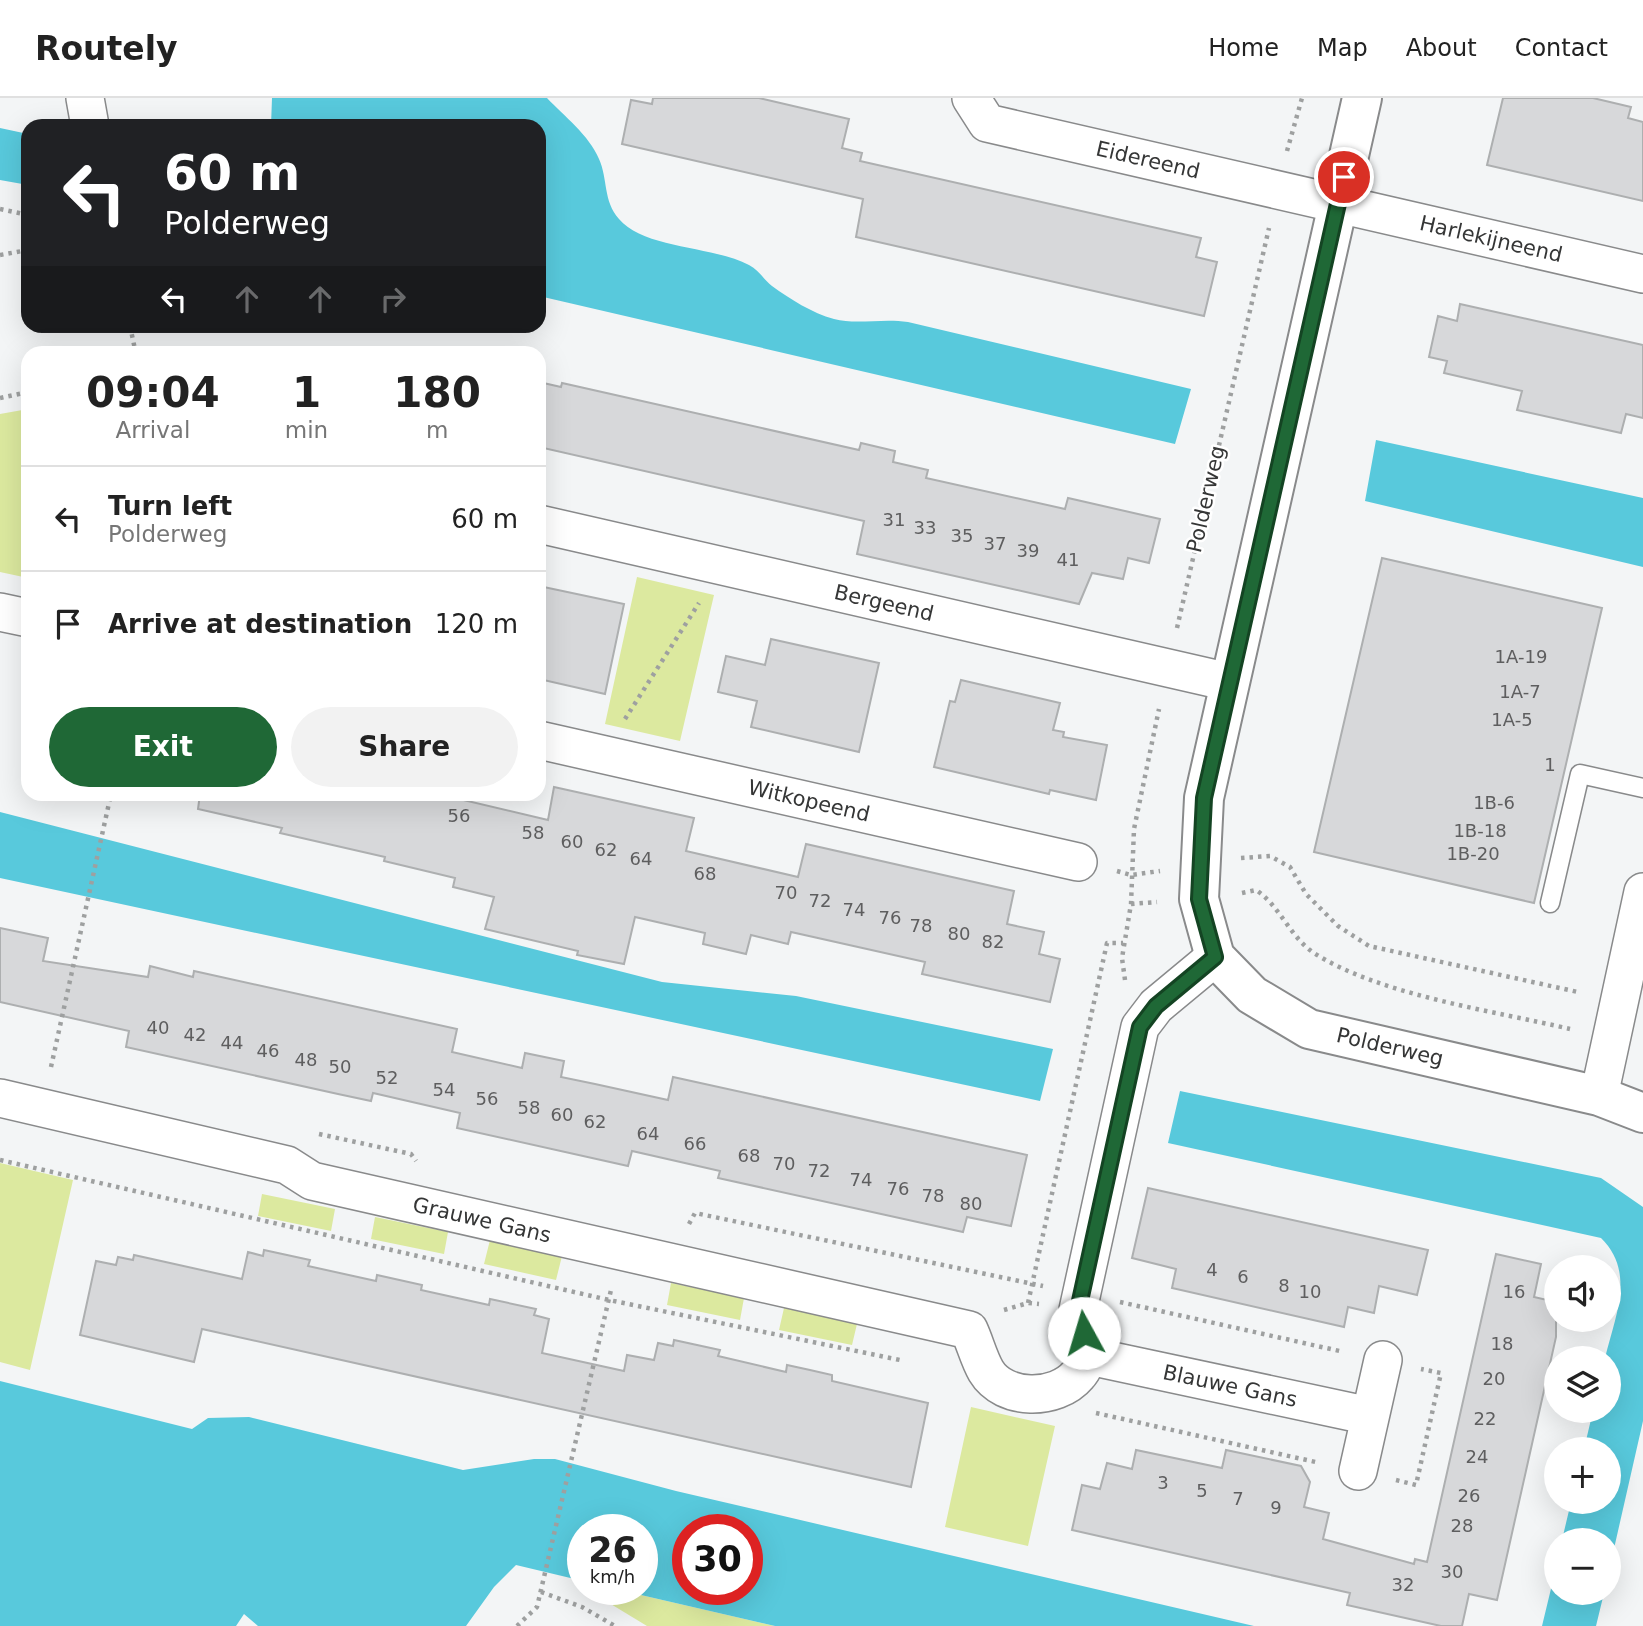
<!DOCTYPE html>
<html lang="en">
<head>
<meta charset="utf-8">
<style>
	:root { --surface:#fff; --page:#f2f2f2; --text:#222; --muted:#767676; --line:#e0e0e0; --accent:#1f6836 }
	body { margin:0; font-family:"DejaVu Sans",sans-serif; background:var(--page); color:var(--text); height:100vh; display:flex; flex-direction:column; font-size:26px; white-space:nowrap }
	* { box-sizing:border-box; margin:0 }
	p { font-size:23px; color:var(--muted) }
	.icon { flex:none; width:38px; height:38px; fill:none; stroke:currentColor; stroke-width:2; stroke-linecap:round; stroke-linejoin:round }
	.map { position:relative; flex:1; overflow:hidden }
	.details { position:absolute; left:21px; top:248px; width:525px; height:455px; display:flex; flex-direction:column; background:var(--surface); border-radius:21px; box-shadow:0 7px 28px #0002 }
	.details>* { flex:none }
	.guide { position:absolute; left:21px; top:21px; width:525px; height:214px; border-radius:21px; box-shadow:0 7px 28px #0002; background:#202124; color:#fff; overflow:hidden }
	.controls { position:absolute; left:1544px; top:1157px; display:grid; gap:14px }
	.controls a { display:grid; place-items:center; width:77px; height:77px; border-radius:50%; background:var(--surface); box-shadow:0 7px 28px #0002; font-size:35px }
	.speed { position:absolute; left:567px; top:1416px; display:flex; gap:14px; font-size:35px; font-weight:700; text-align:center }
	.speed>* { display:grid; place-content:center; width:91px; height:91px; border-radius:50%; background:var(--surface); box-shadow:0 7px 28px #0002; line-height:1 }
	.speed small { font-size:18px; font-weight:400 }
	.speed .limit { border:10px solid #d22; background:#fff; color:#111 }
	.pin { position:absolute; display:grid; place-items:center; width:60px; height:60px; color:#fff; margin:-30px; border:4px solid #fff; border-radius:50%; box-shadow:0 2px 7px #0007 }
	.me { position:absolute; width:77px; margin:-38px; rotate:354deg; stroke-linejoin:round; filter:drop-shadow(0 0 5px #0008) }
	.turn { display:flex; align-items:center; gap:24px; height:147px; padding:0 28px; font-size:32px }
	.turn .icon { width:91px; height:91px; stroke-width:2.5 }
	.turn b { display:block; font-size:49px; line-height:60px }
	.lanes { display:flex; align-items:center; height:66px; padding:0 28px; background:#0003; justify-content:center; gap:35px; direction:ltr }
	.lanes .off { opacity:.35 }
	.eta { display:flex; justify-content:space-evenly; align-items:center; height:119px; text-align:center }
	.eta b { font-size:42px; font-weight:700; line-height:49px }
	.action { display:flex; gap:14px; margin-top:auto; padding:14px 28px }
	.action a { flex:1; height:80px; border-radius:42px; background:var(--accent); color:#fff; font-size:28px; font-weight:700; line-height:80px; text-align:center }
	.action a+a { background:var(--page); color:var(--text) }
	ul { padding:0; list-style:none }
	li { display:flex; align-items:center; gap:21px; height:105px; padding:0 28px; border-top:2px solid var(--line) }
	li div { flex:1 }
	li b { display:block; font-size:26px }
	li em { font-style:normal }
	header { display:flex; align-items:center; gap:42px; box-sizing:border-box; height:98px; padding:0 35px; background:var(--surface); border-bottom:2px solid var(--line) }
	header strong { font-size:33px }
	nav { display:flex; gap:38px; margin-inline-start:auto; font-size:24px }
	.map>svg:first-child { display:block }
	.green { fill:#dce99f }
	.water { fill:#58c9dc; fill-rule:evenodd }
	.building { fill:#d7d8da; stroke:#adafb0; stroke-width:2 }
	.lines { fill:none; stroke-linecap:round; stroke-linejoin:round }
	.service-casing { stroke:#898a8b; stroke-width:21 }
	.minor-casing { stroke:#898a8b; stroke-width:40 }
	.tertiary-casing { stroke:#898a8b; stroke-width:42 }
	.path { stroke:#9ea0a0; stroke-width:4.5; stroke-dasharray:3.5 5; stroke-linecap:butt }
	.service { stroke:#fff; stroke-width:18 }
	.minor { stroke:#fff; stroke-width:37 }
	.tertiary { stroke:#fff; stroke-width:38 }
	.route-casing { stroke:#144423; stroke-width:18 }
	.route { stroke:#1f6836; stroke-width:12 }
	.labels { text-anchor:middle; stroke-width:5; stroke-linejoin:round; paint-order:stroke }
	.number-label { font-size:18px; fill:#5e5e5f }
	.street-label { font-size:21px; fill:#353636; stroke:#fff }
</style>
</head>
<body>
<header>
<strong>Routely</strong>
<nav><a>Home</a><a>Map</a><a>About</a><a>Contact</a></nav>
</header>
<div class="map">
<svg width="1643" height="1528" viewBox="0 0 1643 1528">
	<rect width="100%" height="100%" fill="#f3f5f6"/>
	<path class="green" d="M 28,311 L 28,480 L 0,474 L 0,316 Z
		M 637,479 L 714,497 L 680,643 L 605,626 Z
		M 0,1065 L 73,1082 L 30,1272 L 0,1264 Z
		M 262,1096 L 335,1111 L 331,1133 L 258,1118 Z
		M 375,1119 L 448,1134 L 444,1156 L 371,1141 Z
		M 490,1142 L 562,1158 L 556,1182 L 484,1166 Z
		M 671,1185 L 744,1200 L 740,1222 L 667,1207 Z
		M 784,1210 L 857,1226 L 852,1247 L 779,1232 Z
		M 971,1309 L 1055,1328 L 1028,1448 L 945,1429 Z
		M 586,1491 L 615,1491 L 775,1528 L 647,1528 Z"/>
	<path class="water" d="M 272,0 L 547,0 C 564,18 589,37 599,61 C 608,81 603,103 619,121 C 644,151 714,148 749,167 C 759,172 764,182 772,188 C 790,201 812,215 834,221 C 857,227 882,220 908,224 L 1191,291 L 1175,346 L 539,198 L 539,28 L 271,28 Z
		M 0,30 L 28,36 L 28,87 L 0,82 Z
		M 1376,342 L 1643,400 L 1643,469 L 1365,403 Z
		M 0,714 L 662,884 L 796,898 L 1053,951 L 1040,1003 L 0,780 Z
		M 1180,993 L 1601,1080 L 1643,1109 L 1643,1323 L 1608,1477 L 1608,1442 L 1562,1442 L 1571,1404 L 1608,1404 L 1608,1351 L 1584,1351 L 1593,1313 L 1608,1312 L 1608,1260 L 1605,1260 C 1615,1219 1636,1174 1601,1140 L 1168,1045 Z
		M 0,1283 L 192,1331 L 208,1320 L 249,1319 L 463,1372 L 534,1361 L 555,1361 L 676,1393 L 1254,1528 L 775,1528 L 615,1491 L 642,1491 L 642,1432 L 583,1432 L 583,1483 L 516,1467 L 494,1489 L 466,1528 L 258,1528 L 244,1516 L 236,1528 L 0,1528 ZM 688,1432 L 747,1432 L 747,1491 L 688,1491 Z
		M 1556,1470 L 1556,1494 L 1604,1495 L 1596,1528 L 1542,1528 Z"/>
	<path class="building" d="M 653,0 L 759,0 L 849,21 L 842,50 L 862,55 L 860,63 L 1201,140 L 1196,159 L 1217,164 L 1204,218 L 856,139 L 863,101 L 622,46 L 631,2 L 652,6 Z
		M 1503,0 L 1593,0 L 1631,9 L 1628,20 L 1643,24 L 1643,103 L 1487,67 Z
		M 1460,206 L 1643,247 L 1643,320 L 1626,316 L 1621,335 L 1517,312 L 1522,293 L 1444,275 L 1447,263 L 1429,259 L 1438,218 L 1457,223 Z
		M 539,284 L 561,289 L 562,285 L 859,352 L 861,345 L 895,353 L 893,364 L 928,372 L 926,380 L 1065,411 L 1068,400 L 1160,421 L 1149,465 L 1128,460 L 1123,481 L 1092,475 L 1079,506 L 857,456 L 864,423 L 539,349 Z
		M 1382,460 L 1602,510 L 1534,805 L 1314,754 Z
		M 539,488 L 624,506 L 605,596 L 539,581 Z
		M 771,541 L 879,565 L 859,654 L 751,629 L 757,603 L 718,594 L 726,558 L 765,567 Z
		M 961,582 L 1060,605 L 1053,632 L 1064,634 L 1063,639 L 1107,647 L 1096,702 L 1050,692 L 1049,696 L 934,669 L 950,603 L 955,604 Z
		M 554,689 L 694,720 L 686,753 L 798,779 L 806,746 L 1014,793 L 1007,826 L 1044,834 L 1039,856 L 1060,861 L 1050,904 L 922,876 L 925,864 L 791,834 L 788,846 L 751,837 L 746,856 L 703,846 L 705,835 L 635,819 L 624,866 L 577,857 L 578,853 L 485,831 L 494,799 L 453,789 L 455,780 L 384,763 L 385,759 L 280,735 L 282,730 L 198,711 L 200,696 L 438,696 L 548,722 Z
		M 0,830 L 48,840 L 43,863 L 148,879 L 150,868 L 193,879 L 194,873 L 457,931 L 452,954 L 522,970 L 525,955 L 564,963 L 561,979 L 595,986 L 668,1002 L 673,979 L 1027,1057 L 1011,1128 L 967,1119 L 963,1134 L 718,1080 L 720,1073 L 632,1053 L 628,1068 L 457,1030 L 460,1015 L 373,995 L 371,1003 L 338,996 L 126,949 L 129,933 L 0,904 Z
		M 1148,1090 L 1428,1152 L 1417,1197 L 1379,1188 L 1374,1215 L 1348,1209 L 1344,1229 L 1172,1190 L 1176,1171 L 1132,1160 Z
		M 264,1152 L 310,1162 L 308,1168 L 376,1183 L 377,1177 L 422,1187 L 421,1192 L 489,1207 L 490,1201 L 536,1211 L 534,1217 L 549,1221 L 542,1255 L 624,1273 L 627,1257 L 654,1262 L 658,1245 L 673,1248 L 674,1242 L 720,1252 L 718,1258 L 786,1274 L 787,1267 L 810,1272 L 832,1277 L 832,1283 L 928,1305 L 911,1389 L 202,1231 L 194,1264 L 80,1237 L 96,1163 L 116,1167 L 118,1159 L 133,1162 L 134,1157 L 242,1181 L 248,1154 L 263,1158 Z
		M 1496,1156 L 1541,1166 L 1534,1199 L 1556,1204 L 1556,1239 L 1497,1502 L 1469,1496 L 1462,1528 L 1441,1528 L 1347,1507 L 1350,1495 L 1072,1432 L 1082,1387 L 1100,1391 L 1107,1365 L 1132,1371 L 1136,1352 L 1222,1370 L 1226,1352 L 1301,1368 L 1310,1384 L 1304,1409 L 1329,1415 L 1323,1441 L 1414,1466 L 1415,1461 L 1427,1464 Z"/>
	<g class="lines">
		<g class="service-casing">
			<path id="service" d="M 1550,805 L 1580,676 L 1643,690"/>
		</g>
		<g class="minor-casing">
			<path id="minor" d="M 85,0 L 90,28
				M 971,0 L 987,25 L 1643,176
				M 539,426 L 1229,584
				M 0,514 L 28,520
				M 539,642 L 1078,764
				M 1599,998 L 1643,794
				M 0,1000 L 287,1067 L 312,1083 L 969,1232 C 975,1245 979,1261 986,1273 C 1004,1303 1056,1303 1078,1277 C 1083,1272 1086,1264 1089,1258 L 1078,1212 L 1140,929 L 1156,908 L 1215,859
				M 1089,1258 L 1370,1318
				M 1358,1373 L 1383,1262"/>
		</g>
		<g class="tertiary-casing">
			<path id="tertiary" d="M 1362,0 L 1204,700 L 1199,801 L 1215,859 L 1252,897 L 1309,931 L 1599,998 L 1643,1015"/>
		</g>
		<path class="path" d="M 1287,53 L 1302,0
			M 0,111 L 28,117
			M 0,157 L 28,152
			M 130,228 L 136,256
			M 0,300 L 28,294
			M 1177,530 L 1269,130
			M 625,621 L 699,505
			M 1241,760 L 1270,758 L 1290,769 L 1306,796 L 1338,828 L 1369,848 L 1578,894
			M 1117,773 L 1131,777 L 1160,773
			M 1242,795 L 1256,792 C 1280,808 1290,839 1314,855 C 1379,897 1494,913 1570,931
			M 1131,806 L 1157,804
			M 1125,882 L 1122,860 L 1131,806 L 1134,731 L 1159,611
			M 51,969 L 111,696
			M 319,1036 L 411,1056 L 416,1063
			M 0,1062 L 609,1202 L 900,1262
			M 689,1126 L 695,1115 L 1043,1188
			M 1120,1204 L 1344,1254
			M 1028,1205 L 1107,845 L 1123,845
			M 1004,1212 L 1028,1205 L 1039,1206
			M 1096,1315 L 1320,1365
			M 1396,1382 L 1416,1387 L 1441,1275 L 1421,1271
			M 541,1494 L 582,1509 L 615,1528
			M 517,1528 L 537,1509 L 611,1192"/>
		<use href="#service" class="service"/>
		<use href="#minor" class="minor"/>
		<use href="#tertiary" class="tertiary"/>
	</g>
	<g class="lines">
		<g class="route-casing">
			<path id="route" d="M 1084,1235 L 1078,1212 L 1140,929 L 1156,908 L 1215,859 L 1199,801 L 1204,700 L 1344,79"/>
		</g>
		<use href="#route" class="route"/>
	</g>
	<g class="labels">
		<g class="number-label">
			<text x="894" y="428">31</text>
			<text x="925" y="436">33</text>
			<text x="962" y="444">35</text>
			<text x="995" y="452">37</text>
			<text x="1028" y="459">39</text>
			<text x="1068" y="468">41</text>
			<text x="1521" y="565">1A-19</text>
			<text x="1520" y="600">1A-7</text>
			<text x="1512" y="628">1A-5</text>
			<text x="1550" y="673">1</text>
			<text x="1494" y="711">1B-6</text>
			<text x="459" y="724">56</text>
			<text x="1480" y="739">1B-18</text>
			<text x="533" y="741">58</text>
			<text x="572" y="750">60</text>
			<text x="606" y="758">62</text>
			<text x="1473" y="762">1B-20</text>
			<text x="641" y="767">64</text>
			<text x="705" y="782">68</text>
			<text x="786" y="801">70</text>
			<text x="820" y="809">72</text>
			<text x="854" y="818">74</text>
			<text x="890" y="826">76</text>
			<text x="921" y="834">78</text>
			<text x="959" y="842">80</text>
			<text x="993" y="850">82</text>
			<text x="158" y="936">40</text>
			<text x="195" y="943">42</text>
			<text x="232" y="951">44</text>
			<text x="268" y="959">46</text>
			<text x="306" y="968">48</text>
			<text x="340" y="975">50</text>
			<text x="387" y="986">52</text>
			<text x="444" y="998">54</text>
			<text x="487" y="1007">56</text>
			<text x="529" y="1016">58</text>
			<text x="562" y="1023">60</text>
			<text x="595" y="1030">62</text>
			<text x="648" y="1042">64</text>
			<text x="695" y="1052">66</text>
			<text x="749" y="1064">68</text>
			<text x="784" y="1072">70</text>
			<text x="819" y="1079">72</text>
			<text x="861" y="1088">74</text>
			<text x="898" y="1097">76</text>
			<text x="933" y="1104">78</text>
			<text x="971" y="1112">80</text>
			<text x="1212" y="1178">4</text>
			<text x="1243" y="1185">6</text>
			<text x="1284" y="1194">8</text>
			<text x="1310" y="1200">10</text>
			<text x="1514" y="1200">16</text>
			<text x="1502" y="1252">18</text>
			<text x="1494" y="1287">20</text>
			<text x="1485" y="1327">22</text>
			<text x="1477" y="1365">24</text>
			<text x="1163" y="1391">3</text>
			<text x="1202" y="1399">5</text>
			<text x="1469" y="1404">26</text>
			<text x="1238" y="1407">7</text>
			<text x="1276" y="1416">9</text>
			<text x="1462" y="1434">28</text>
			<text x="1452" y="1480">30</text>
			<text x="1403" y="1493">32</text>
		</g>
		<g class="street-label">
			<text transform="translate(1148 62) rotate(13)" y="7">Eidereend</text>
			<text transform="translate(1491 141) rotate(13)" y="7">Harlekijneend</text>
			<text transform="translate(1206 401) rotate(-77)" y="7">Polderweg</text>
			<text transform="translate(884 505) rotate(13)" y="7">Bergeend</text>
			<text transform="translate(809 703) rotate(13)" y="7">Witkopeend</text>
			<text transform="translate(1390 949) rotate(13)" y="7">Polderweg</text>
			<text transform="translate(482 1122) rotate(13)" y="7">Grauwe Gans</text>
			<text transform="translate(1230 1288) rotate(12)" y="7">Blauwe Gans</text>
		</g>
	</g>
</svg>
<div class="controls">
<a><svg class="icon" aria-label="sound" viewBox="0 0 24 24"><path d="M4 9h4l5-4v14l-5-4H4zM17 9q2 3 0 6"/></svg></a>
<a><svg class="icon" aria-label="layers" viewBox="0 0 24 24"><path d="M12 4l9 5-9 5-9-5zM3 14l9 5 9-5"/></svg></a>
<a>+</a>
<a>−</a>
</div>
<div class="speed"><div>26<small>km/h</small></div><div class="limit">30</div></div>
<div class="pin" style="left:1344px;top:79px;background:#d93025"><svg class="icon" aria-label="arrive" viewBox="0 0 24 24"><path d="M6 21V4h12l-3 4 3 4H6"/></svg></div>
<svg class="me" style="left:1084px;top:1235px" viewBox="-20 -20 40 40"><circle r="19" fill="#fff"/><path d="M0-13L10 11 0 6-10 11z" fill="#1f6836"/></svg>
<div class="guide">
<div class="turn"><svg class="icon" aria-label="left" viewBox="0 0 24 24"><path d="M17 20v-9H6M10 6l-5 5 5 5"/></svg><div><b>60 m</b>Polderweg</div></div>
<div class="lanes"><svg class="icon" aria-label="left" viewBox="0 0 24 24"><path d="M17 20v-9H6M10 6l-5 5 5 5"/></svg><svg class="icon off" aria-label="ahead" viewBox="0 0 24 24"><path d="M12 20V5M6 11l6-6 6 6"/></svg><svg class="icon off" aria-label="ahead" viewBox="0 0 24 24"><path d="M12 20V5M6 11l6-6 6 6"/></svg><svg class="icon off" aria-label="right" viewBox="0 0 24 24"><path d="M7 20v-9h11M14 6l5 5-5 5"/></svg></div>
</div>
<section class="details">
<div class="eta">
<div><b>09:04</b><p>Arrival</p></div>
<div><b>1</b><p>min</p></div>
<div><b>180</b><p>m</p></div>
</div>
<ul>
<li><svg class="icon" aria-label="left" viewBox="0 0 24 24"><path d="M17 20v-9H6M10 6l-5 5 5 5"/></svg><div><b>Turn left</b><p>Polderweg</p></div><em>60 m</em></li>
<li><svg class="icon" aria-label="arrive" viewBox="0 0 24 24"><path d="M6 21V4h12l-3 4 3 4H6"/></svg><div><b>Arrive at destination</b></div><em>120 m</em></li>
</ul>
<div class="action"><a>Exit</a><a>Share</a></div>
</section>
</div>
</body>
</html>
